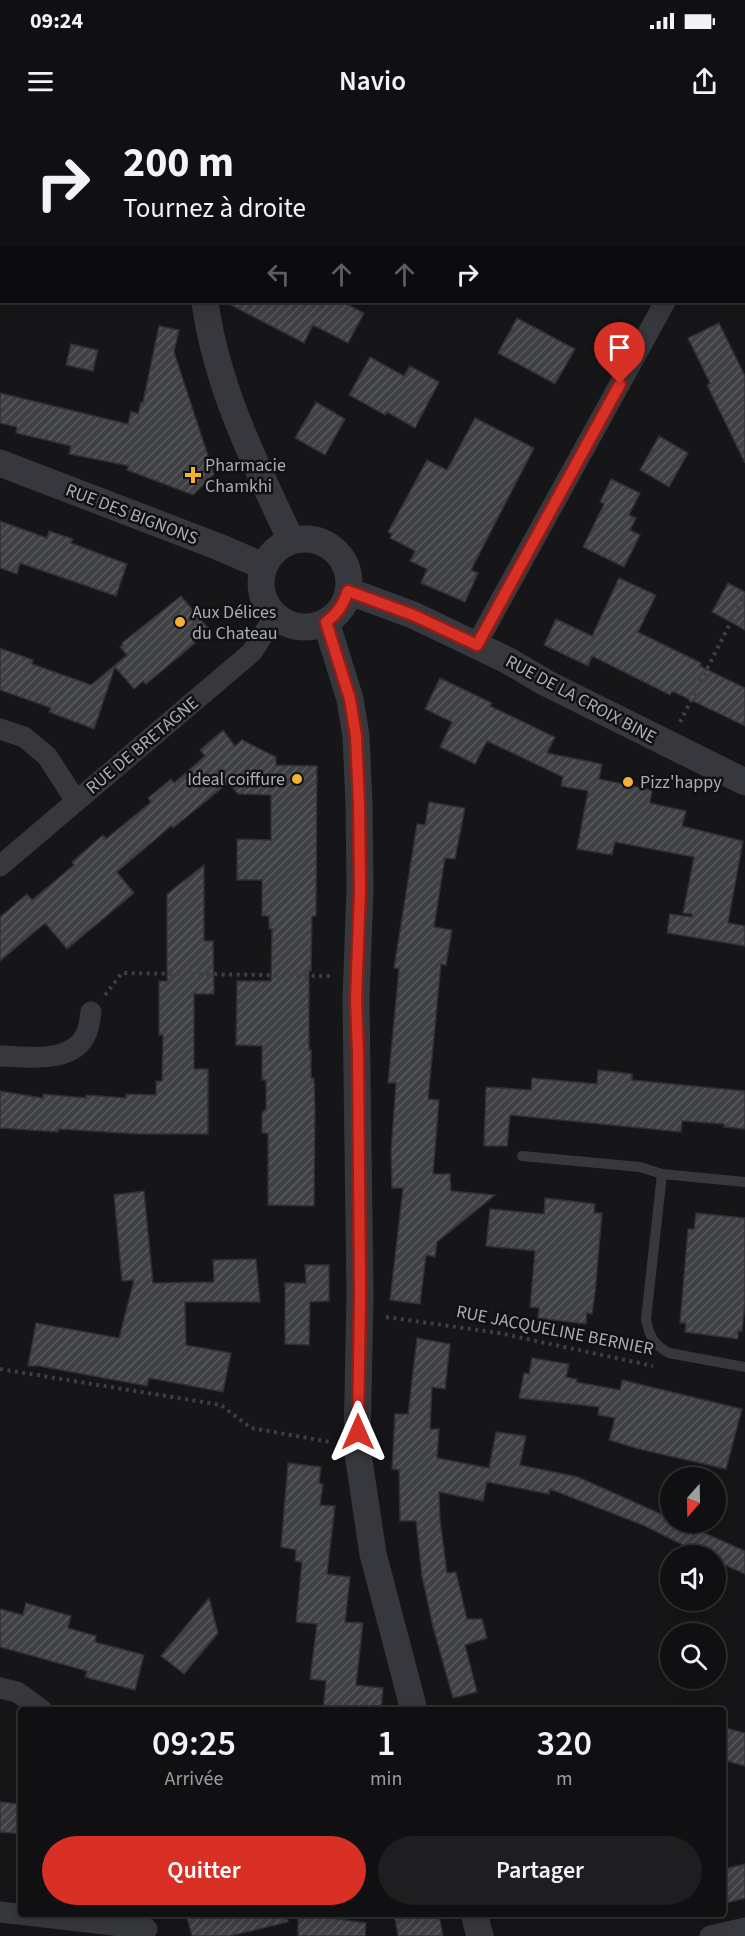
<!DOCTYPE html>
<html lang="fr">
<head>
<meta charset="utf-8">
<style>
	:root { --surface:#101012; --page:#1e1e20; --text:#f1f3f6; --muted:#9c9d9f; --line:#303032; --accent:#d93025 }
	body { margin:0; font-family:"Source Sans 3",sans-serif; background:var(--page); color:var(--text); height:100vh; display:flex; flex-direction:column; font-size:22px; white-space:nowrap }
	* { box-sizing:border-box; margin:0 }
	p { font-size:20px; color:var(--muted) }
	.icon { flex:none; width:33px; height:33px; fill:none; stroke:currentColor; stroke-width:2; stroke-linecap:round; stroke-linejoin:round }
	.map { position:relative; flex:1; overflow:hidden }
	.panel { position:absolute; left:18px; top:1587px; width:708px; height:210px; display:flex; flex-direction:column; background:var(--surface); border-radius:6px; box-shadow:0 3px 15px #0003,0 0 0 2px var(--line) }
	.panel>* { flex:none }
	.hud { position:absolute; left:0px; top:0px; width:746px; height:183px; box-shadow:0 3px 15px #0003,0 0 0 2px var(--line); background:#101012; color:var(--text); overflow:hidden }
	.needle { width:39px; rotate:200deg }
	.buttons { position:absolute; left:660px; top:1347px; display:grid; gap:12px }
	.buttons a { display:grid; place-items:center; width:66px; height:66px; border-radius:50%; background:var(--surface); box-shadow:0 3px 15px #0003,0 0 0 2px var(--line); font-size:30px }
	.pin { position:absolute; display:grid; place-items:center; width:51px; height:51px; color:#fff; margin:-62px -26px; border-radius:50% 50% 50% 0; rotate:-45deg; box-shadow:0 0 6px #0007 }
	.pin .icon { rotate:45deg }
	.me { position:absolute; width:66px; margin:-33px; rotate:0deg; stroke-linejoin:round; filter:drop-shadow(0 0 4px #0008) }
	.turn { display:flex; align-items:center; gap:21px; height:126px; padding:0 24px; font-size:27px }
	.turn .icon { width:78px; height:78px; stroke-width:2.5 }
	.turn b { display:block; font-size:42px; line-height:51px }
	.lanes { display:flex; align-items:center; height:57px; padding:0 24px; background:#0003; justify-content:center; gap:30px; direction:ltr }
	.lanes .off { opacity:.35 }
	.eta { display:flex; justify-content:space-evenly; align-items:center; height:102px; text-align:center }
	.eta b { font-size:36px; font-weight:600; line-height:42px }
	.cta { display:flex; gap:12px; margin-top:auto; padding:12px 24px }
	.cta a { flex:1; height:69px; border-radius:36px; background:var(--accent); color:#fff; font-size:24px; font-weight:600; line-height:69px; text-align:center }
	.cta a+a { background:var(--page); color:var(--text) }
	.status { display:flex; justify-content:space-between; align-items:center; height:42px; padding:0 30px; background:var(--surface); direction:ltr }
	.status svg { height:16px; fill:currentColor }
	header { display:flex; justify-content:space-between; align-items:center; height:78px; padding:0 24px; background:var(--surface); font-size:27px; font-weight:600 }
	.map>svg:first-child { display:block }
	.building { fill:url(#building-hatch); stroke:#303034; stroke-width:1.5 }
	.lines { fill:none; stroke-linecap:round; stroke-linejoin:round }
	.path { stroke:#3d3f44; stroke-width:4; stroke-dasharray:3 4.5; stroke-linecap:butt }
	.service { stroke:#37383d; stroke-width:10 }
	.minor { stroke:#37383d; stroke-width:21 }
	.tertiary { stroke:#37383d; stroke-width:27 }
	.route-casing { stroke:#8d1f18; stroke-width:15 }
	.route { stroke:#d93025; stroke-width:10 }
	.poi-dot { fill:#f2b134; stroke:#111113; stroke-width:2 }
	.labels { text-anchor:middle; stroke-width:5; stroke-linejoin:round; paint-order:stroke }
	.poi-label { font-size:18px; fill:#a8adb8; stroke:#111113; text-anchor:start }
	.street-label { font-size:18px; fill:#a8adb8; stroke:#111113 }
</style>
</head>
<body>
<div class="status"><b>09:24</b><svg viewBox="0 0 49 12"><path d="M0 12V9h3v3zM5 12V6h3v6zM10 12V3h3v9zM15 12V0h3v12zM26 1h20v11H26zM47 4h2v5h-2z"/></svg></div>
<header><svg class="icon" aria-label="menu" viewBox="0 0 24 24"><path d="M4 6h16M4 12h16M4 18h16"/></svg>Navio<svg class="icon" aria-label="share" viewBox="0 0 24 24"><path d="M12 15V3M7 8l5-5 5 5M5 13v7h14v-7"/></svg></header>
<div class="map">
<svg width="745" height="1816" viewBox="0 0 745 1816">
	<defs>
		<pattern id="building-hatch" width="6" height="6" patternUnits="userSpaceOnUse" patternTransform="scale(1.5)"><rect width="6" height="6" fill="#404145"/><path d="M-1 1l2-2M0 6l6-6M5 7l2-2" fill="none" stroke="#595a5e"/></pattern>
	</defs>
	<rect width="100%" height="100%" fill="#161618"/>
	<path class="building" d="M 225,182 L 343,182 L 364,193 L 348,223 L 313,205 L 304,223 Z
		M 517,198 L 575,229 L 555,264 L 498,233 Z
		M 719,203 L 745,256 L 745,343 L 707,265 L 710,263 L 688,218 Z
		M 159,206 L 179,210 L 174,232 L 214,354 L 193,375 L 127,350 L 129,346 L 69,334 L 71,326 L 16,313 L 17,307 L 0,303 L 0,273 L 128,304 L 131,291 L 138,294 L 141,282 L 143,282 Z
		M 71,224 L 98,230 L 93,251 L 66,245 Z
		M 370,237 L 404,256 L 410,246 L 439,262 L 415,308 L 387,292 L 385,295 L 349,275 Z
		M 316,282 L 345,299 L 325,335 L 295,318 Z
		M 475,298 L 534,328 L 471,450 L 478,453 L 465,482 L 421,463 L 427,449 L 410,441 L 415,431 L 390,418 L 392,414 L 388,412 L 427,340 L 447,350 Z
		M 659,316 L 688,333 L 669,367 L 640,350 Z
		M 611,359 L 640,373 L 629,395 L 636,398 L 630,410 L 640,415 L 624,447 L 583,427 L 604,384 L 600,382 Z
		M 0,401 L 47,418 L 49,411 L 73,419 L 71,423 L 127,444 L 116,476 L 20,443 L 17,454 L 0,448 Z
		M 619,458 L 656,475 L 638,512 L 701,543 L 700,546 L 745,568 L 745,606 L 672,571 L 670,575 L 592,536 L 588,546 L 544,525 L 556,499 L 592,516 Z
		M 728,463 L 745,472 L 745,510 L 712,492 Z
		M 181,476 L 208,508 L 193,520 L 195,523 L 146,564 L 143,561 L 134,569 L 115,547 L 94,609 L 49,592 L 51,588 L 0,570 L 0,528 L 33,540 L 32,544 L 91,565 L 127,535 L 120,527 L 123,525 L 122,523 Z
		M 440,558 L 492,583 L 490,586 L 555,617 L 547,633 L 602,644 L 599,659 L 652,670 L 650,683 L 686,691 L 682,706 L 743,721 L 728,803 L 745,806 L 745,826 L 667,813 L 670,794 L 692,797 L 692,794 L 683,793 L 694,737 L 615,722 L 612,735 L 577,729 L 588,671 L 561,666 L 563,657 L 487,621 L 475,644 L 440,627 L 452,602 L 425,589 Z
		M 223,610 L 235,626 L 242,620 L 276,637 L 276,645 L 317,646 L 316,796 L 312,796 L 311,851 L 309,851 L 309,930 L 311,930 L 311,958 L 314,958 L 315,989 L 314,1086 L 268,1085 L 268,1013 L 262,1013 L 262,993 L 266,989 L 266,960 L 262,960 L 262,926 L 236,925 L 237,861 L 271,861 L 272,809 L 269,809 L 269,796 L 262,796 L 262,760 L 237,760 L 237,719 L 271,720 L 271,675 L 238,674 L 228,663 L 173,708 L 171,706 L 117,752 L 134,773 L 67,829 L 45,803 L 0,841 L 0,797 L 27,774 L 32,780 L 74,745 L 72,742 L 103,715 L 106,719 L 151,682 L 148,678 L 171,659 L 174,663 L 205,636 L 200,630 Z
		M 429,682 L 465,688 L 455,739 L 445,738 L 434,807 L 452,810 L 446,845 L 441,844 L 428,979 L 439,980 L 433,1054 L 450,1054 L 451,1071 L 495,1075 L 437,1122 L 435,1137 L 426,1135 L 420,1184 L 390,1180 L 403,1068 L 392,1068 L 391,1031 L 396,963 L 388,963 L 399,849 L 394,848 L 417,704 L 425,705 Z
		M 204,745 L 204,821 L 213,821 L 214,874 L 194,874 L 194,949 L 208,949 L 208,1014 L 138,1014 L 58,1009 L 58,1012 L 0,1008 L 0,971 L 43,978 L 43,974 L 86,978 L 86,975 L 126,978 L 126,974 L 156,975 L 156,961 L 162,961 L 163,915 L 159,915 L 159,861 L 167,861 L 167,774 Z
		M 598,950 L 632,954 L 632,960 L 745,971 L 745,1009 L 724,1007 L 724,1004 L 682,1001 L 681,1012 L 510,995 L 507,1026 L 484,1026 L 486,967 L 531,970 L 532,958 L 597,964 Z
		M 144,1071 L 153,1163 L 214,1162 L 213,1140 L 256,1139 L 260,1182 L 185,1182 L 186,1225 L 231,1233 L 223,1272 L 149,1258 L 147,1266 L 39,1246 L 28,1246 L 36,1203 L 119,1218 L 134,1160 L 122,1161 L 114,1075 Z
		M 545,1078 L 595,1084 L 594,1093 L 602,1093 L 595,1174 L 592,1194 L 587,1193 L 586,1204 L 538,1198 L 539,1188 L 530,1187 L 535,1131 L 486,1126 L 490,1089 L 544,1094 Z
		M 696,1093 L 745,1098 L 745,1183 L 742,1211 L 738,1211 L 738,1219 L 685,1212 L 686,1203 L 680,1203 L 688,1109 L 694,1109 Z
		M 305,1145 L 329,1145 L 329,1181 L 310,1182 L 309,1225 L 285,1224 L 285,1163 L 306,1163 Z
		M 417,1218 L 450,1224 L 445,1269 L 432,1267 L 430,1309 L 439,1309 L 437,1338 L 489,1348 L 496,1312 L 526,1316 L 520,1345 L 578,1357 L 670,1398 L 670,1402 L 680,1402 L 745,1431 L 745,1454 L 716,1441 L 716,1436 L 705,1436 L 645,1406 L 550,1369 L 549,1374 L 487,1362 L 483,1381 L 439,1372 L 440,1399 L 447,1453 L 456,1452 L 467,1499 L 482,1499 L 487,1518 L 465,1525 L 477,1572 L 453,1578 L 433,1507 L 422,1456 L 416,1401 L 400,1401 L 399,1350 L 392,1349 L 395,1294 L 408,1294 Z
		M 532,1238 L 569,1244 L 566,1257 L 577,1259 L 576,1262 L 620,1270 L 622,1260 L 742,1289 L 726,1349 L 639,1329 L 609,1320 L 615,1298 L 598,1295 L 599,1287 L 519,1278 L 524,1253 L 529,1254 Z
		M 288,1343 L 321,1347 L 319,1363 L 323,1364 L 320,1385 L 335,1386 L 327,1454 L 350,1457 L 345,1502 L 363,1503 L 356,1565 L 383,1568 L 381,1590 L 323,1590 L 326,1561 L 310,1559 L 317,1504 L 296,1502 L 302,1442 L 295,1441 L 296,1430 L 281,1427 Z
		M 209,1478 L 218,1513 L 184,1554 L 161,1536 Z
		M 26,1483 L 71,1496 L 68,1508 L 96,1516 L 95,1522 L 144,1535 L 135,1570 L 85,1557 L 87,1551 L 0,1527 L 0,1489 L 23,1495 Z
		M 726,1608 L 745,1613 L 745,1646 L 723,1640 L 723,1620 Z
		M 0,1682 L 21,1684 L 21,1714 L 0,1712 Z
		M 745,1744 L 745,1778 L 723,1784 L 723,1749 Z
		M 186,1794 L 287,1794 L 288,1802 L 230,1816 L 192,1816 Z
		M 298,1794 L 325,1794 L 325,1797 L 366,1803 L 365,1816 L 298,1816 Z
		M 394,1794 L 439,1794 L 443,1816 L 398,1816 Z"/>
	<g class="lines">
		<path class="path" d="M 680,602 L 745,474
			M 105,875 L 122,853 L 330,856
			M 386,1197 L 499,1213 L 653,1246
			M 0,1249 L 221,1285 L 251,1308 L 330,1322"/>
		<path class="service" d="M 522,1036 L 640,1047 L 662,1054 L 745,1062
			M 662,1054 L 646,1199 C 649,1216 654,1225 669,1233 L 745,1247"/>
		<path class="minor" d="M 604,0 L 606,2
			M 732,2 L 734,0
			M 744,160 L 745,162
			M 476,525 L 665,182
			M 0,609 L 24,617 L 47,636 L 76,681
			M 0,746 L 252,532 L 275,496
			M 0,936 C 26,937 73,944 86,914 C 89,908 90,899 91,892
			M 0,1568 L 17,1572 L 42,1590
			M 0,1792 L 147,1809
			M 710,1816 L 745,1808"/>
		<path class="tertiary" d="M 200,0 L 200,2
			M 205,182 C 216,265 255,344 291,420
			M 0,343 L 219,427 L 263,446
			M261 463a44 44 0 1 1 88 0a44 44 0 1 1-88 0Z
			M 348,471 L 413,495 L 507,540 L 546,563 L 745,662
			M 326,502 L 350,579 L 356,616 L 359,684 L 360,769 L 356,880 L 360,1174 L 357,1327 L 373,1434 L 414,1590
			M 474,1794 L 480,1816"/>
	</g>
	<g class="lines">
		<g class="route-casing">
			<path id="route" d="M 358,1312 L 360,1174 L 358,932 L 356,880 L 360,769 L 359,684 L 356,616 L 350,579 L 326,502 C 338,493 343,485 348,471 L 413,495 L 477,525 L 620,264"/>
		</g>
		<use href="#route" class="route"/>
	</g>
	<g class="poi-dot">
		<path d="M190 346h6v6h6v6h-6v6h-6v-6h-6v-6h6z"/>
		<circle cx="180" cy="502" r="6"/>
		<circle cx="297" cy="659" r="6"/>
		<circle cx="628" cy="662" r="6"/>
	</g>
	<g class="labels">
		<g class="poi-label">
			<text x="205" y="351">Pharmacie<tspan x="205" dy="21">Chamkhi</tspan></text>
			<text x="192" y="498">Aux Délices<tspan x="192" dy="21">du Chateau</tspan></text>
			<text x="285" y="665" text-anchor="end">Ideal coiffure</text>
			<text x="640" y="668">Pizz'happy</text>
		</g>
		<g class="street-label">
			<text transform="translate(132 394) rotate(21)" y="6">RUE DES BIGNONS</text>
			<text transform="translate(581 579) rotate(28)" y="6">RUE DE LA CROIX BINE</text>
			<text transform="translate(142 625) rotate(-40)" y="6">RUE DE BRETAGNE</text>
			<text transform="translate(555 1210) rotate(11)" y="6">RUE JACQUELINE BERNIER</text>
		</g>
	</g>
</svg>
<div class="buttons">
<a><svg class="needle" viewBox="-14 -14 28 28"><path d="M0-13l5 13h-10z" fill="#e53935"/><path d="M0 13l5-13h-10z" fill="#9c9d9f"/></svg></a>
<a><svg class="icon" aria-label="sound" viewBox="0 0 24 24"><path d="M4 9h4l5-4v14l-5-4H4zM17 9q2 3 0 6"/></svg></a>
<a><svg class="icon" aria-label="search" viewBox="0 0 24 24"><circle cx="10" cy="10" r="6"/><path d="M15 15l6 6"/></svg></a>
</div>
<div class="pin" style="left:620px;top:264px;background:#d93025"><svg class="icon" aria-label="arrive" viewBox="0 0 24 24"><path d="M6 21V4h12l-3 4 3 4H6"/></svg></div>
<svg class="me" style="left:358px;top:1312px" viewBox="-20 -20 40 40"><path d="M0-17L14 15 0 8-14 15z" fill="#d93025" stroke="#fff" stroke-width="4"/></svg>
<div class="hud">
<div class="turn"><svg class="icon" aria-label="right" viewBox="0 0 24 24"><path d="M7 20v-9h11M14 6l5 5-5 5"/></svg><div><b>200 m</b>Tournez à droite</div></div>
<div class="lanes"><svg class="icon off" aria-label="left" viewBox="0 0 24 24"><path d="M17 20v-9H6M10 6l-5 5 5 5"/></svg><svg class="icon off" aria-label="ahead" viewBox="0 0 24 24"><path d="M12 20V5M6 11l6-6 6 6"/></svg><svg class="icon off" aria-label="ahead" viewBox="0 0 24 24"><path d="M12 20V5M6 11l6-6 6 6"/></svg><svg class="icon" aria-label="right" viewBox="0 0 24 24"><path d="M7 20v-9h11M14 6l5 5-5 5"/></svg></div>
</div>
<section class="panel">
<div class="eta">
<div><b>09:25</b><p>Arrivée</p></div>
<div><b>1</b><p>min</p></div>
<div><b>320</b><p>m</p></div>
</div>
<div class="cta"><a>Quitter</a><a>Partager</a></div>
</section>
</div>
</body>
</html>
